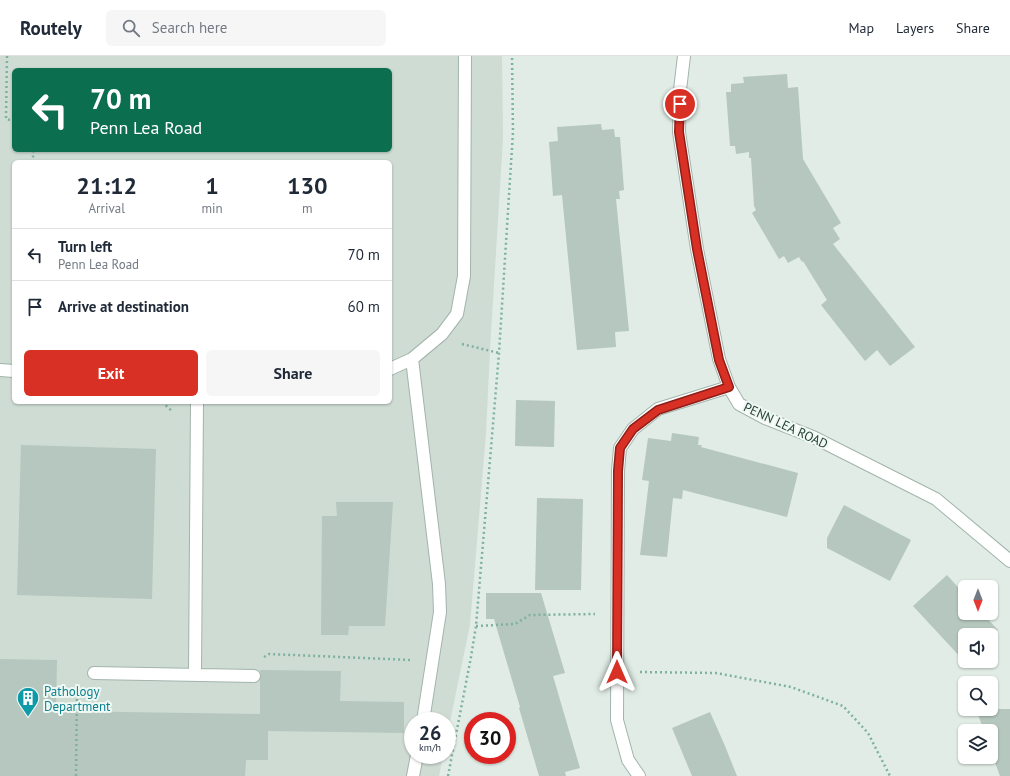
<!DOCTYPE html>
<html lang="en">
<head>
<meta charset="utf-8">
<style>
	:root { --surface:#fff; --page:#f6f6f7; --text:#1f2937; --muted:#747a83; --line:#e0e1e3; --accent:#d93025 }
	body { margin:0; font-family:"PT Sans",sans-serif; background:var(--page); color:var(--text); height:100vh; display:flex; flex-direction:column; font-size:15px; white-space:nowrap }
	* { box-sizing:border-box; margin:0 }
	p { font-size:13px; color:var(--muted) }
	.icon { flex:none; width:22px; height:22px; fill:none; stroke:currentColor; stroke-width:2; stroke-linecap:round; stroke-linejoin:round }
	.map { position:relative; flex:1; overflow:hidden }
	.panel { position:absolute; left:12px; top:104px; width:380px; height:244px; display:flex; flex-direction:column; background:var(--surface); border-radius:6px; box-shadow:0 1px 3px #0004 }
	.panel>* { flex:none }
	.guide { position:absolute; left:12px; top:12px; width:380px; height:84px; border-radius:6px; box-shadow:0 1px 3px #0004; background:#0b6e4f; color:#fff; overflow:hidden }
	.needle { width:26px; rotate:180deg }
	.tools { position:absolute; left:958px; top:524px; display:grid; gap:8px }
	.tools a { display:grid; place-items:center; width:40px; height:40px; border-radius:6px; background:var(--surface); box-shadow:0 1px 3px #0004; font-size:20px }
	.speed { position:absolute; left:404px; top:656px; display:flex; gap:8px; font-size:20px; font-weight:700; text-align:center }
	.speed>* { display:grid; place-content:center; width:52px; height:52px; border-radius:50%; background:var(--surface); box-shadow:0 1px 3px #0004; line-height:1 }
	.speed small { font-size:10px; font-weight:400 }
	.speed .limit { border:6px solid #d22; background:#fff; color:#111 }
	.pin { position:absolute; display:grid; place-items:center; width:34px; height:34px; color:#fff; margin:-17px; border:2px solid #fff; border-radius:50%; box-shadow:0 1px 4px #0007 }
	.me { position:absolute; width:44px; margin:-22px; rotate:0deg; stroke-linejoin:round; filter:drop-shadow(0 0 3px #0008) }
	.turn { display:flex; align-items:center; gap:14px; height:84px; padding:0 12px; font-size:18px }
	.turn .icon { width:52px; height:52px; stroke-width:2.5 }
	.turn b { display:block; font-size:28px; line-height:34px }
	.eta { display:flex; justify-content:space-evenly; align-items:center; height:68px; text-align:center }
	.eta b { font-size:24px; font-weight:700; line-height:28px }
	.action { display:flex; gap:8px; margin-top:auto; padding:8px 12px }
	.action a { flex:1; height:46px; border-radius:6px; background:var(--accent); color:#fff; font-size:16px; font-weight:700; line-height:46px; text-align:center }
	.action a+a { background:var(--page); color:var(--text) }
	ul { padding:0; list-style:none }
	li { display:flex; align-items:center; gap:12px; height:52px; padding:0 12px; border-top:1px solid var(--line) }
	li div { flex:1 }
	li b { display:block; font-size:15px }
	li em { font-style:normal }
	header { display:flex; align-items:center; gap:24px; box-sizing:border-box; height:56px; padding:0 20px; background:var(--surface); border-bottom:1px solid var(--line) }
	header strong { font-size:19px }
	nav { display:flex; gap:22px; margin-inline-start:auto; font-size:14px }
	.search { width:280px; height:36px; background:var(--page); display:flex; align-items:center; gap:10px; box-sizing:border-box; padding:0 14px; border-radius:6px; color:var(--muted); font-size:15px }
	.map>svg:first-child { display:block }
	.built { fill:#cedcd4; fill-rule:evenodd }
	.building { fill:#b5c7be }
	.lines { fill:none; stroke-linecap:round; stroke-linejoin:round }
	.service-casing { stroke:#a2b4ac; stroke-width:14 }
	.minor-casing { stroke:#a2b4ac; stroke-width:14 }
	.path { stroke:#7eb19e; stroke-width:2.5; stroke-dasharray:2 3; stroke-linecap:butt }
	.service { stroke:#fff; stroke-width:12 }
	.minor { stroke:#fff; stroke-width:12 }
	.route-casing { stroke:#8d1f18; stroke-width:10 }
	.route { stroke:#d93025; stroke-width:7 }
	.labels { text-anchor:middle; stroke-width:4; stroke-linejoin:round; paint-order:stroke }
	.street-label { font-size:13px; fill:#1f3d33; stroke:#f0f8f4 }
	.culture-label { font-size:13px; fill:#0d838f; stroke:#f0f8f4; text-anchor:start }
</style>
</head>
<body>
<header>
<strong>Routely</strong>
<div class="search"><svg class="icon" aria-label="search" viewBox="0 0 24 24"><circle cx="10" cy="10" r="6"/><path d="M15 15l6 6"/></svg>Search here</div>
<nav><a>Map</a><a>Layers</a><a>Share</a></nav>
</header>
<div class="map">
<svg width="1010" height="720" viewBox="0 0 1010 720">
	<rect width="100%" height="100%" fill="#e0ece5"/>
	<path class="built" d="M 0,0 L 502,0 L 503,82 L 490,294 L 486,377 L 470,569 L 447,680 L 447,665 L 413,665 L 413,699 L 443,699 L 439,720 L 0,720 ZM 14,14 L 390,14 L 390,94 L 14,94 ZM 14,106 L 390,106 L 390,346 L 14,346 Z"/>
	<path class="building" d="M 787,18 L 788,32 L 798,31 L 803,103 L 841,167 L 833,172 L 840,183 L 833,188 L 915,291 L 890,310 L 877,294 L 865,305 L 821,249 L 827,244 L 803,205 L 802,206 L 799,201 L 788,207 L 784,200 L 779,203 L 752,157 L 756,154 L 754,150 L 751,102 L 749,102 L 749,96 L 736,98 L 735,90 L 730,90 L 726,36 L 731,36 L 731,28 L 744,27 L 743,21 Z
		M 601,68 L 602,74 L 614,73 L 615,81 L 620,81 L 624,134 L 619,135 L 620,143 L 616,143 L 629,275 L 615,276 L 616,291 L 577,294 L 562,139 L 553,140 L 549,86 L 558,85 L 557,71 Z
		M 516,344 L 555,345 L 554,391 L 515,390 Z
		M 672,377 L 699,381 L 698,389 L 702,389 L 701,391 L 798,417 L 787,461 L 683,434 L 682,443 L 673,442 L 667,501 L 640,499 L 649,425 L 642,424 L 648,382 L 671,385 Z
		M 21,389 L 156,393 L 152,543 L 17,539 Z
		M 537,442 L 583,443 L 581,534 L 535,534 Z
		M 336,446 L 393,446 L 385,570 L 349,570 L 348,579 L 321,579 L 322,460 L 337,460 Z
		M 844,449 L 911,484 L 890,525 L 827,492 L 827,482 Z
		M 947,519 L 965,539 L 965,557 L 982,557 L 998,574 L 991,581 L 991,579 L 965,579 L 964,605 L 913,550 Z
		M 486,537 L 541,537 L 565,617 L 553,620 L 580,712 L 565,716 L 566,720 L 539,720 L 519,652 L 520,651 L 494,563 L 486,563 Z
		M 0,603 L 57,604 L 56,655 L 260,658 L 260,624 L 261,621 L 260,614 L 341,615 L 340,645 L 404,646 L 404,677 L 268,675 L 268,704 L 246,704 L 245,720 L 0,720 Z
		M 976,653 L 1010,653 L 1010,720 L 1000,720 L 991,696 L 991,675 L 984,675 Z
		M 710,656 L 725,690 L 737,720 L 692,720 L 672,672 Z"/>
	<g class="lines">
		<g class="service-casing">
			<path id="service" d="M 412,303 L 439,528 L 440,556 L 423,665
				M 390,313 L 412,303 L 442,278 L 457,258 L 464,220 L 465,0
				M 0,314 L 14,315
				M 94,617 L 254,620
				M 195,618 L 197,346
				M 413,720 L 417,699"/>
		</g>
		<g class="minor-casing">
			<path id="minor" d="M 684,0 L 680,34 L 679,76 L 697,193 L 719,303 L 729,331 L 739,348 L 765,362 L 813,381 L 936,443 L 1010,505
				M 639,720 L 628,704 L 617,664 L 618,415 L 620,392 L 633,373 L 658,353 L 729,331"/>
		</g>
		<path class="path" d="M 7,0 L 6,63 L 14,65
			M 31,106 L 33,101 L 33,94
			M 462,288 L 499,297
			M 162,346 L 173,356
			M 476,570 L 515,568 L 530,559 L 595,558
			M 264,601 L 269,598 L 411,604
			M 640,616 L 716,617 L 791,631 L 843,650 L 868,677 L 890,720
			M 76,720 L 77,632
			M 448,720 L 471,601 L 476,570 L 499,297 L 513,76 L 512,0"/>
		<use href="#service" class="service"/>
		<use href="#minor" class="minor"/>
	</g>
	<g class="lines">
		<g class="route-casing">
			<path id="route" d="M 617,616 L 618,415 L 620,392 L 633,373 L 658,354 L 729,331 L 719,304 L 697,193 L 679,76 L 680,48"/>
		</g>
		<use href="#route" class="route"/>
	</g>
	<defs>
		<g id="building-pin" transform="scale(1.15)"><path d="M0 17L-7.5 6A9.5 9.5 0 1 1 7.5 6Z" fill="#0f9aa8" stroke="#f0f8f4"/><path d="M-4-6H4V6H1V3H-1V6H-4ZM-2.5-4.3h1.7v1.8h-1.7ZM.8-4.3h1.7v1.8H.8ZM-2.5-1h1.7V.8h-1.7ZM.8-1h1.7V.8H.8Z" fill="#fff"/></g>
	</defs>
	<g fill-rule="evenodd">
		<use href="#building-pin" x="28" y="642"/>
	</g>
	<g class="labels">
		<g class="street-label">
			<text transform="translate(786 369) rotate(25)" y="5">PENN LEA ROAD</text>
		</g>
		<g class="culture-label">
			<text x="44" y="640">Pathology<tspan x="44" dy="15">Department</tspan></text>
		</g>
	</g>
</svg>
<div class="tools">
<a><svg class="needle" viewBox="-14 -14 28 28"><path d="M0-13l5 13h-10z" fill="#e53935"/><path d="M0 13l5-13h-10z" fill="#747a83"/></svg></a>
<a><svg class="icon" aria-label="sound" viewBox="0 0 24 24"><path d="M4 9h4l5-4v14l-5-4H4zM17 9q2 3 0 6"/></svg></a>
<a><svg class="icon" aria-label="search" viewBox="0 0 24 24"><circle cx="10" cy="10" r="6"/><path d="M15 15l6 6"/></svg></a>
<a><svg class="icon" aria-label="layers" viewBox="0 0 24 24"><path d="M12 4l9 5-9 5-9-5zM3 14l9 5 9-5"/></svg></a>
</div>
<div class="speed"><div>26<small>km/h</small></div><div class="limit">30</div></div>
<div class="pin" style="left:680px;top:48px;background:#d93025"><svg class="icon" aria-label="arrive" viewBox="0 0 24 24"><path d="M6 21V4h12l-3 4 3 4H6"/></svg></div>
<svg class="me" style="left:617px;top:616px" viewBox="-20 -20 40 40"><path d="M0-17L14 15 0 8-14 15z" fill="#d93025" stroke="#fff" stroke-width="4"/></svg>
<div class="guide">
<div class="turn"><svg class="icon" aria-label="left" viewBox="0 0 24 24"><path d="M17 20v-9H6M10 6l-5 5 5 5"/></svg><div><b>70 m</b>Penn Lea Road</div></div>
</div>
<section class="panel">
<div class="eta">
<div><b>21:12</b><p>Arrival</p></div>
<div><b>1</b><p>min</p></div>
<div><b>130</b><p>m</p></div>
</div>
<ul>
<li><svg class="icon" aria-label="left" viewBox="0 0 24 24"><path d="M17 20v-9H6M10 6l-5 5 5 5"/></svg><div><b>Turn left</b><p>Penn Lea Road</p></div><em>70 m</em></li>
<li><svg class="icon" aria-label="arrive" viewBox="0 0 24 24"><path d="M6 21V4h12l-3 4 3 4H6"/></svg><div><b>Arrive at destination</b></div><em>60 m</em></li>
</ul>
<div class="action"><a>Exit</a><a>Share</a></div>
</section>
</div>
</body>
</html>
